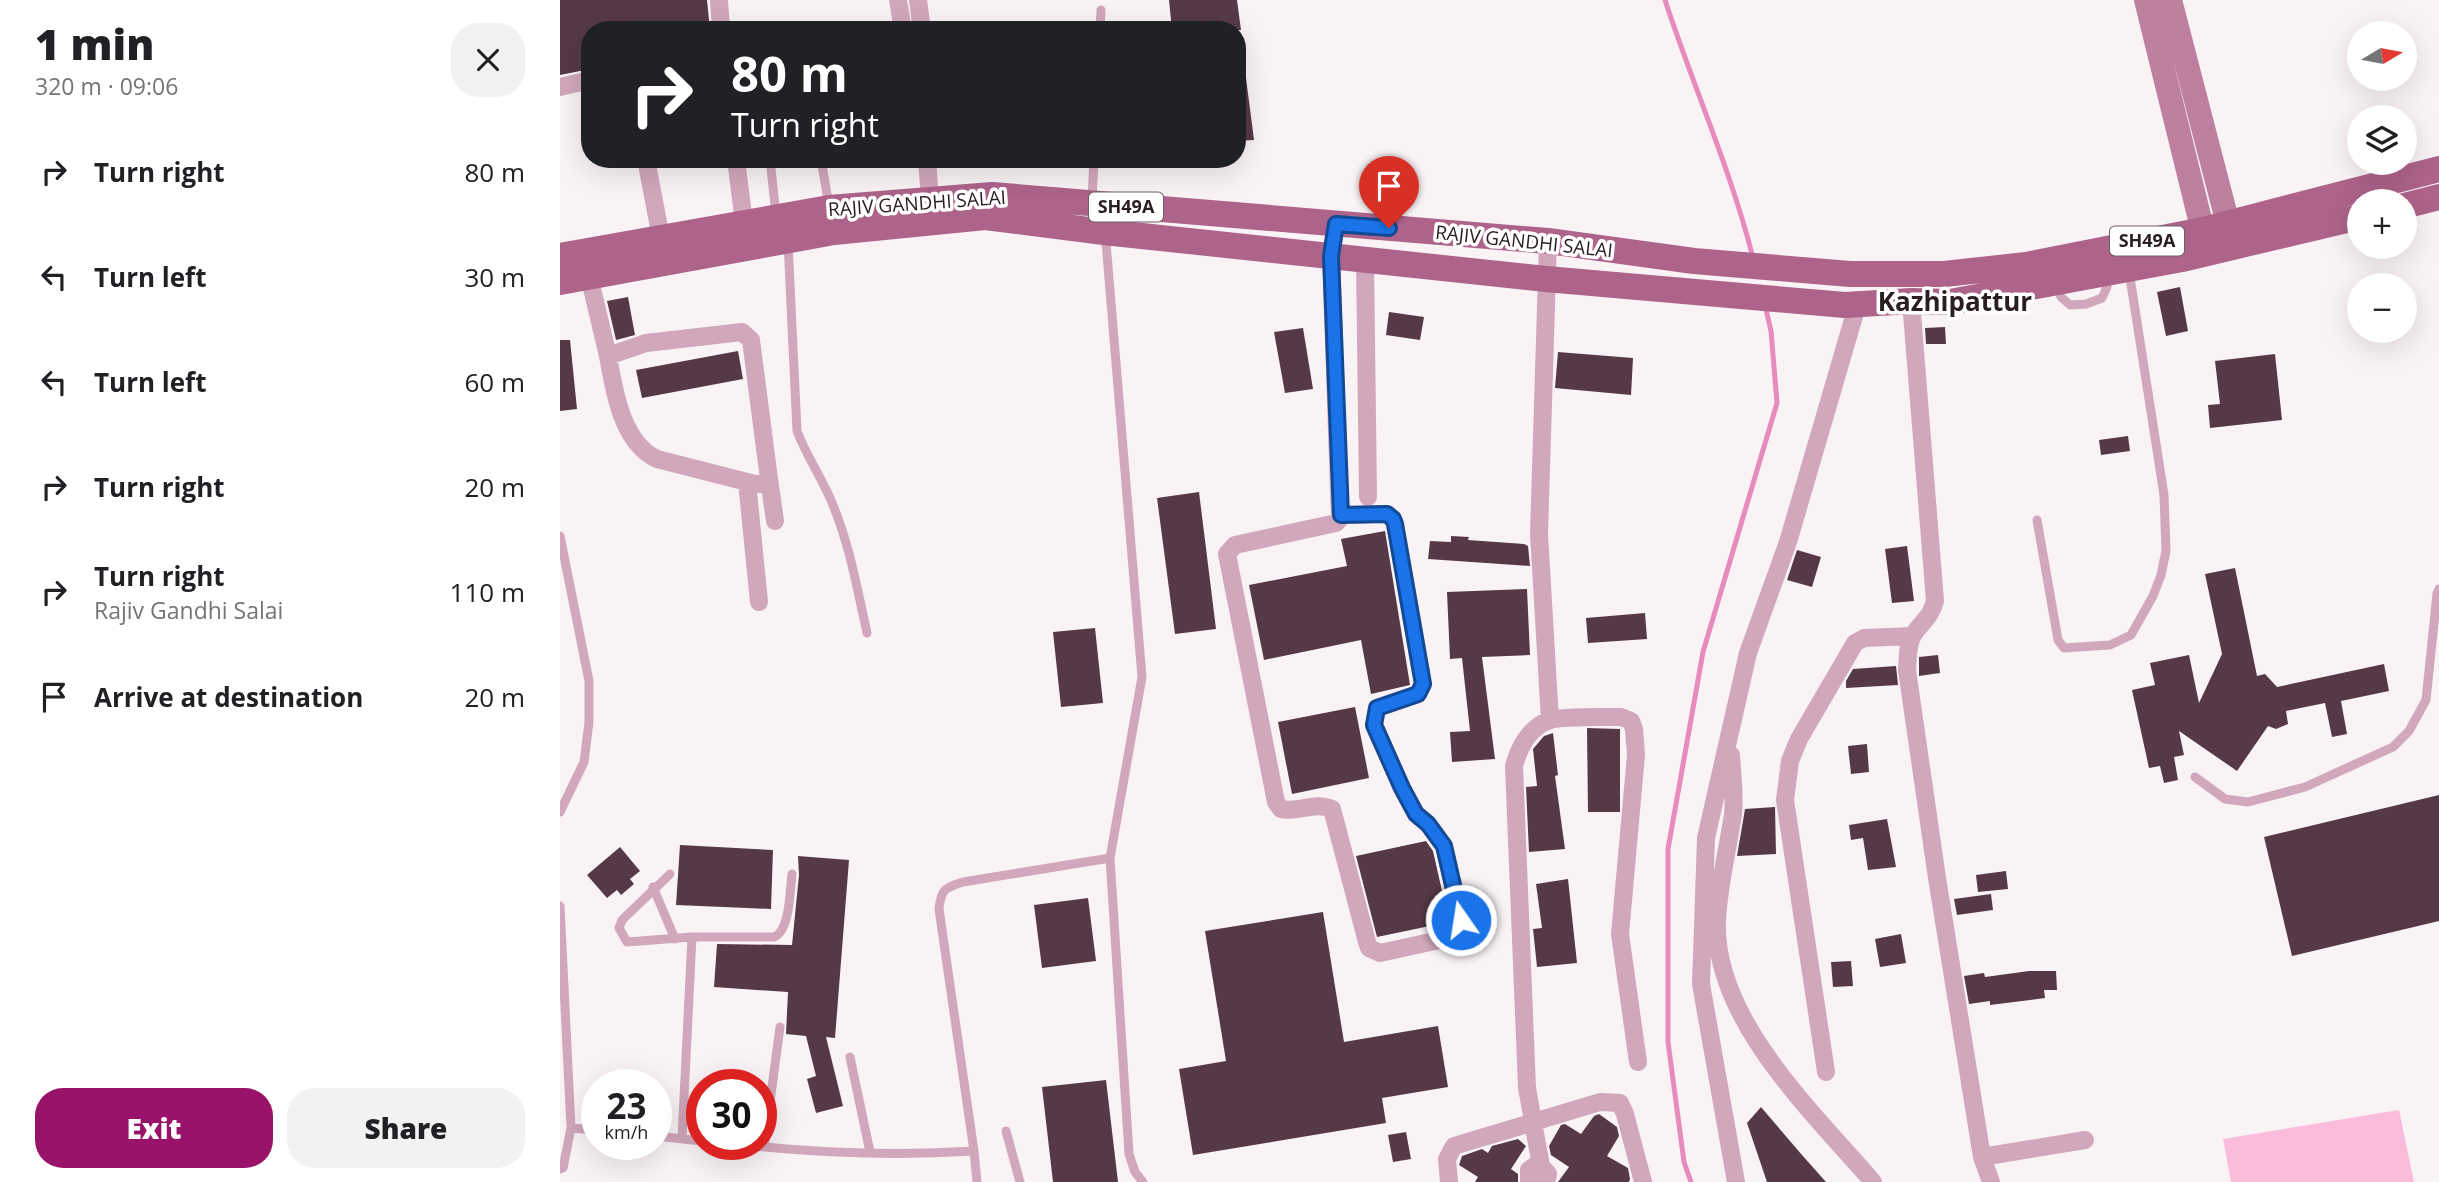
<!DOCTYPE html>
<html lang="en">
<head>
<meta charset="utf-8">
<style>
	:root { --surface:#fff; --page:#f2f2f2; --text:#202124; --muted:#757577; --accent:#981369 }
	body { margin:0; font-family:"Open Sans",sans-serif; background:var(--page); color:var(--text); height:100vh; display:flex; flex-direction:column; font-size:26px; white-space:nowrap }
	* { box-sizing:border-box; margin:0 }
	p { font-size:23px; color:var(--muted) }
	.icon { flex:none; width:38px; height:38px; fill:none; stroke:currentColor; stroke-width:2; stroke-linecap:round; stroke-linejoin:round }
	.map { position:relative; flex:1; overflow:hidden }
	.details { display:flex; flex-direction:column; background:var(--surface); width:560px }
	.details>* { flex:none }
	.guide { position:absolute; left:21px; top:21px; width:665px; height:147px; border-radius:28px; box-shadow:0 7px 28px #0002; background:#202124; color:#fff; overflow:hidden }
	.needle { width:46px; rotate:80deg }
	.buttons { position:absolute; left:1787px; top:21px; display:grid; gap:14px }
	.buttons a { display:grid; place-items:center; width:70px; height:70px; border-radius:50%; background:var(--surface); box-shadow:0 7px 28px #0002; font-size:35px }
	.speed { position:absolute; left:21px; top:1069px; display:flex; gap:14px; font-size:35px; font-weight:700; text-align:center }
	.speed>* { display:grid; place-content:center; width:91px; height:91px; border-radius:50%; background:var(--surface); box-shadow:0 7px 28px #0002; line-height:1 }
	.speed small { font-size:18px; font-weight:400 }
	.speed .limit { border:10px solid #d22; background:#fff; color:#111 }
	.pin { position:absolute; display:grid; place-items:center; width:60px; height:60px; color:#fff; margin:-72px -30px; border-radius:50% 50% 50% 0; rotate:-45deg; box-shadow:0 0 7px #0007 }
	.pin .icon { rotate:45deg }
	.me { position:absolute; width:77px; margin:-38px; rotate:347deg; stroke-linejoin:round; filter:drop-shadow(0 0 5px #0008) }
	.turn { display:flex; align-items:center; gap:24px; height:147px; padding:0 35px; font-size:32px }
	.turn .icon { width:91px; height:91px; stroke-width:2.5 }
	.turn b { display:block; font-size:49px; line-height:60px }
	.round { display:grid; place-items:center; flex:none; width:74px; height:74px; border-radius:28px; background:var(--page) }
	.overview { display:flex; align-items:center; justify-content:space-between; height:119px; padding:0 35px }
	h1 { font-size:42px; font-weight:800; line-height:52px }
	.button { display:flex; gap:14px; margin-top:auto; padding:14px 35px }
	.button a { flex:1; height:80px; border-radius:28px; background:var(--accent); color:#fff; font-size:28px; font-weight:800; line-height:80px; text-align:center }
	.button a+a { background:var(--page); color:var(--text) }
	ul { padding:0; list-style:none }
	li { display:flex; align-items:center; gap:21px; height:105px; padding:0 35px }
	li div { flex:1 }
	li b { display:block; font-size:26px }
	li em { font-style:normal }
	main { display:flex; flex:1; min-height:0 }
	.map>svg:first-child { display:block }
	.green { fill:#f9bddb }
	.lines { fill:none; stroke-linecap:round; stroke-linejoin:round }
	.stream { stroke:#e68bbb; stroke-width:5 }
	.building { fill:#553947 }
	.lane { stroke:#d1a7bb; stroke-width:9 }
	.street { stroke:#d1a7bb; stroke-width:18 }
	.secondary { stroke:#bd809f; stroke-width:24 }
	.primary { stroke:#ad638a; stroke-width:26 }
	.route-casing { stroke:#114b97; stroke-width:18 }
	.route { stroke:#1a73e8; stroke-width:12 }
	.labels { text-anchor:middle; stroke-width:7; stroke-linejoin:round; paint-order:stroke }
	.shield { fill:#fff; stroke:#6a6165; stroke-width:2 }
	.shield-label { font-size:18px; font-weight:bold; fill:#2a1d23 }
	.street-label { font-size:19px; fill:#2a1d23; stroke:#fff }
	.district-label { font-size:26px; font-weight:bold; fill:#2a1d23; stroke:#fff }
</style>
</head>
<body>
<main>
<section class="details">
<div class="overview"><div><h1>1 min</h1><p>320 m · 09:06</p></div><a class="round"><svg class="icon" aria-label="close" viewBox="0 0 24 24"><path d="M6 6l12 12M18 6L6 18"/></svg></a></div>
<ul>
<li><svg class="icon" aria-label="right" viewBox="0 0 24 24"><path d="M7 20v-9h11M14 6l5 5-5 5"/></svg><div><b>Turn right</b></div><em>80 m</em></li>
<li><svg class="icon" aria-label="left" viewBox="0 0 24 24"><path d="M17 20v-9H6M10 6l-5 5 5 5"/></svg><div><b>Turn left</b></div><em>30 m</em></li>
<li><svg class="icon" aria-label="left" viewBox="0 0 24 24"><path d="M17 20v-9H6M10 6l-5 5 5 5"/></svg><div><b>Turn left</b></div><em>60 m</em></li>
<li><svg class="icon" aria-label="right" viewBox="0 0 24 24"><path d="M7 20v-9h11M14 6l5 5-5 5"/></svg><div><b>Turn right</b></div><em>20 m</em></li>
<li><svg class="icon" aria-label="right" viewBox="0 0 24 24"><path d="M7 20v-9h11M14 6l5 5-5 5"/></svg><div><b>Turn right</b><p>Rajiv Gandhi Salai</p></div><em>110 m</em></li>
<li><svg class="icon" aria-label="arrive" viewBox="0 0 24 24"><path d="M6 21V4h12l-3 4 3 4H6"/></svg><div><b>Arrive at destination</b></div><em>20 m</em></li>
</ul>
<div class="button"><a>Exit</a><a>Share</a></div>
</section>
<div class="map">
<svg width="1879" height="1182" viewBox="0 0 1879 1182">
	<rect width="100%" height="100%" fill="#faf3f6"/>
	<path class="green" d="M 1839,1110 L 1854,1182 L 1671,1182 L 1663,1139 Z"/>
	<g class="lines">
		<path class="stream" d="M 1105,0 C 1133,86 1171,170 1193,258
			M 1131,1182 L 1124,1162 L 1108,1042 L 1108,849 L 1143,652 L 1217,403 L 1211,331 L 1205,305"/>
	</g>
	<path class="building" d="M 0,0 L 147,0 L 150,30 L 30,30 L 30,69 L 0,75 Z
		M 609,0 L 677,0 L 681,30 L 612,30 Z
		M 686,78 L 694,140 L 677,141 L 677,79 Z
		M 1620,287 L 1628,331 L 1606,336 L 1597,292 Z
		M 68,297 L 75,335 L 56,340 L 47,301 Z
		M 829,312 L 864,317 L 860,340 L 826,335 Z
		M 1385,327 L 1386,344 L 1366,344 L 1365,328 Z
		M 743,328 L 753,389 L 725,393 L 714,332 Z
		M 0,340 L 10,340 L 17,409 L 0,411 Z
		M 178,351 L 183,379 L 82,398 L 76,370 Z
		M 998,352 L 1073,358 L 1071,395 L 995,388 Z
		M 1715,354 L 1722,420 L 1650,428 L 1648,405 L 1660,404 L 1655,361 Z
		M 1568,436 L 1570,451 L 1541,455 L 1539,440 Z
		M 639,492 L 656,629 L 615,634 L 597,498 Z
		M 825,531 L 850,685 L 811,694 L 801,640 L 704,660 L 689,585 L 787,566 L 781,539 Z
		M 891,536 L 909,537 L 908,540 L 964,544 L 968,546 L 970,566 L 868,559 L 870,541 L 891,542 Z
		M 1347,546 L 1354,601 L 1332,603 L 1325,549 Z
		M 1237,550 L 1261,557 L 1252,587 L 1227,580 Z
		M 1675,568 L 1697,676 L 1705,674 L 1717,687 L 1824,664 L 1829,691 L 1781,701 L 1787,734 L 1772,737 L 1765,703 L 1726,711 L 1728,724 L 1716,729 L 1708,726 L 1677,771 L 1619,731 L 1624,755 L 1614,757 L 1618,780 L 1604,783 L 1600,766 L 1589,768 L 1572,690 L 1595,685 L 1590,663 L 1629,655 L 1639,703 L 1662,654 L 1645,574 Z
		M 967,589 L 970,655 L 922,657 L 935,759 L 892,762 L 890,732 L 910,731 L 902,658 L 890,659 L 887,592 Z
		M 1085,613 L 1087,639 L 1028,643 L 1026,618 Z
		M 535,628 L 543,703 L 501,707 L 493,632 Z
		M 1378,655 L 1380,673 L 1359,676 L 1359,657 Z
		M 1336,666 L 1338,685 L 1286,688 L 1286,681 L 1293,669 Z
		M 795,707 L 809,778 L 732,794 L 718,722 Z
		M 1027,728 L 1060,729 L 1060,812 L 1028,812 Z
		M 993,733 L 998,775 L 995,776 L 1005,849 L 969,852 L 966,787 L 977,786 L 973,749 L 984,736 Z
		M 1307,744 L 1309,772 L 1291,774 L 1288,746 Z
		M 1879,795 L 1879,921 L 1732,956 L 1704,837 Z
		M 1215,807 L 1216,854 L 1177,856 L 1185,809 Z
		M 1327,819 L 1336,867 L 1308,870 L 1303,838 L 1291,840 L 1289,825 Z
		M 866,841 L 873,851 L 889,922 L 817,937 L 796,856 Z
		M 120,845 L 213,850 L 211,909 L 116,905 Z
		M 60,847 L 80,871 L 70,879 L 74,884 L 61,895 L 57,890 L 47,898 L 27,875 Z
		M 238,856 L 289,860 L 275,1038 L 266,1037 L 283,1106 L 256,1113 L 247,1079 L 256,1076 L 246,1036 L 226,1034 L 228,992 L 154,987 L 157,944 L 232,945 L 239,875 Z
		M 1446,871 L 1448,889 L 1418,892 L 1416,875 Z
		M 1008,879 L 1017,963 L 977,967 L 973,929 L 982,928 L 976,884 Z
		M 1431,894 L 1433,910 L 1397,915 L 1394,899 Z
		M 528,898 L 536,961 L 482,968 L 474,905 Z
		M 763,912 L 784,1042 L 878,1026 L 888,1087 L 822,1098 L 826,1123 L 633,1155 L 619,1069 L 666,1061 L 645,931 Z
		M 1341,934 L 1346,963 L 1320,967 L 1315,939 Z
		M 1291,961 L 1293,986 L 1273,987 L 1271,962 Z
		M 1469,971 L 1496,971 L 1497,990 L 1484,990 L 1485,998 L 1430,1005 L 1430,1001 L 1409,1004 L 1404,976 L 1424,973 L 1425,977 Z
		M 546,1080 L 558,1182 L 493,1182 L 482,1087 Z
		M 1201,1107 L 1242,1155 L 1266,1182 L 1207,1182 L 1187,1123 Z
		M 1039,1114 L 1057,1127 L 1059,1136 L 1047,1156 L 1068,1168 L 1070,1179 L 1069,1182 L 998,1182 L 1009,1167 L 991,1155 L 989,1146 L 1001,1125 L 1005,1124 L 1021,1134 L 1034,1116 Z
		M 846,1132 L 851,1159 L 833,1162 L 828,1135 Z
		M 958,1139 L 966,1146 L 951,1169 L 958,1174 L 958,1182 L 915,1182 L 918,1177 L 899,1165 L 902,1156 L 922,1149 L 928,1153 L 932,1146 Z"/>
	<g class="lines">
		<path class="lane" d="M 540,30 L 541,10
			M 210,159 L 216,215
			M 261,159 L 269,206
			M 532,199 L 534,159
			M 543,206 L 582,677 L 550,858 L 569,1154 L 575,1172 L 583,1182
			M 228,242 L 237,431 C 246,455 260,475 270,498 C 289,541 297,588 307,633
			M 1496,284 L 1501,297 L 1510,305 L 1526,304 L 1542,298 L 1547,287 L 1546,275
			M 1477,520 L 1498,640 L 1504,648 L 1550,645 L 1571,635 L 1593,596 L 1601,575 L 1606,551 L 1604,495 L 1569,271
			M 0,536 L 29,681 L 29,722 L 24,762 L 0,812
			M 1635,777 L 1665,799 L 1688,802 L 1745,787 L 1833,747 L 1849,731 L 1866,700 L 1877,594 L 1879,589
			M 110,874 L 62,920 L 59,928 L 67,942 L 132,937 L 214,937 C 230,931 230,890 232,874
			M 93,887 L 115,939
			M 0,906 L 11,1128 L 3,1168 L 0,1169
			M 290,1057 L 310,1152
			M 11,1128 L 37,1130
			M 446,1131 L 460,1182
			M 96,1136 L 142,1141
			M 122,1138 L 132,937
			M 177,1144 C 255,1153 336,1156 414,1151 L 379,909 C 381,889 385,888 403,882 L 550,858
			M 204,1147 L 220,1027
			M 414,1151 L 417,1182"/>
		<path class="street" d="M 159,0 L 161,30
			M 338,0 L 343,30
			M 358,0 L 362,30
			M 0,87 L 30,80
			M 86,159 L 101,238
			M 176,159 L 184,223
			M 367,159 L 370,199
			M 776,224 L 771,256 L 780,519 L 776,523 L 675,545 L 667,554 L 716,802 L 721,809 C 739,813 754,801 772,809 L 807,942 L 809,948 L 820,953 L 893,937 L 899,932 L 901,920 L 884,846 L 868,824 L 856,814 L 842,788 L 814,725 L 817,708 L 858,694 L 863,684 L 835,524 L 833,519 L 827,514 L 781,515
			M 988,241 L 979,534 L 990,720
			M 805,260 L 808,497
			M 29,276 L 48,356
			M 1351,301 L 1375,601 C 1370,619 1362,621 1353,635 C 1347,645 1348,659 1347,670 L 1377,878 L 1422,1157 L 1431,1182
			M 182,332 L 191,340 L 209,479 L 203,484 L 195,484 L 97,459 C 62,443 54,391 48,356 L 86,343 Z
			M 209,479 L 215,521
			M 187,482 L 199,602
			M 1171,755 C 1172,774 1175,795 1173,814 C 1168,848 1159,884 1157,919 C 1152,1018 1253,1112 1313,1182
			M 1266,1072 L 1225,800 L 1230,761 L 1239,739 L 1295,643 L 1304,638 L 1352,636
			M 1422,1157 L 1525,1140
			M 889,1182 L 887,1159 L 894,1146 L 1040,1102 L 1060,1103 L 1065,1114 L 1083,1182
			M 969,1182 L 969,1170 L 973,1167 L 981,1166
			M 986,1182 L 988,1174 L 981,1166 L 967,1088 L 954,766 C 959,747 970,727 990,720 C 1001,716 1046,717 1061,717 L 1071,721 L 1074,729 L 1076,755 L 1060,934 L 1078,1062
			M 1176,1182 L 1141,984 L 1146,838 L 1188,653 L 1228,542 L 1297,306"/>
		<path class="secondary" d="M 1586,0 L 1647,248
			M 1610,0 L 1673,243"/>
		<path class="primary" d="M 1844,206 L 1879,197
			M 0,256 L 269,208 L 432,195 L 988,241 L 1134,261 L 1290,274 L 1384,274 L 1466,265 L 1643,230 L 1879,169
			M 0,282 L 274,232 L 425,217 L 544,232 L 986,279 L 1285,305 L 1351,301 L 1390,302 L 1622,259 L 1799,217"/>
	</g>
	<g class="lines">
		<g class="route-casing">
			<path id="route" d="M 829,228 L 776,224 L 771,256 L 781,515 L 827,514 L 833,519 L 835,524 L 863,684 L 858,694 L 817,708 L 814,725 L 842,788 L 856,814 L 868,824 L 884,846 L 901,920"/>
		</g>
		<use href="#route" class="route"/>
	</g>
	<g class="labels">
		<g class="shield">
			<rect x="529" y="192.5" width="74" height="29" rx="5"/>
			<rect x="1550" y="226.5" width="74" height="29" rx="5"/>
		</g>
		<g class="shield-label">
			<text x="566" y="213">SH49A</text>
			<text x="1587" y="247">SH49A</text>
		</g>
		<g class="street-label">
			<text transform="translate(357 203) rotate(-4)" y="7">RAJIV GANDHI SALAI</text>
			<text transform="translate(964 241) rotate(6)" y="7">RAJIV GANDHI SALAI</text>
		</g>
		<g class="district-label">
			<text x="1395" y="311">Kazhipattur</text>
		</g>
	</g>
</svg>
<div class="buttons">
<a><svg class="needle" viewBox="-14 -14 28 28"><path d="M0-13l5 13h-10z" fill="#e53935"/><path d="M0 13l5-13h-10z" fill="#757577"/></svg></a>
<a><svg class="icon" aria-label="layers" viewBox="0 0 24 24"><path d="M12 4l9 5-9 5-9-5zM3 14l9 5 9-5"/></svg></a>
<a>+</a>
<a>−</a>
</div>
<div class="speed"><div>23<small>km/h</small></div><div class="limit">30</div></div>
<div class="pin" style="left:829px;top:228px;background:#d93025"><svg class="icon" aria-label="arrive" viewBox="0 0 24 24"><path d="M6 21V4h12l-3 4 3 4H6"/></svg></div>
<svg class="me" style="left:901px;top:920px" viewBox="-20 -20 40 40"><circle r="17" fill="#1a73e8" stroke="#fff" stroke-width="3"/><path d="M0-11L8 9 0 5-8 9z" fill="#fff"/></svg>
<div class="guide">
<div class="turn"><svg class="icon" aria-label="right" viewBox="0 0 24 24"><path d="M7 20v-9h11M14 6l5 5-5 5"/></svg><div><b>80 m</b>Turn right</div></div>
</div>
</div>
</main>
</body>
</html>
